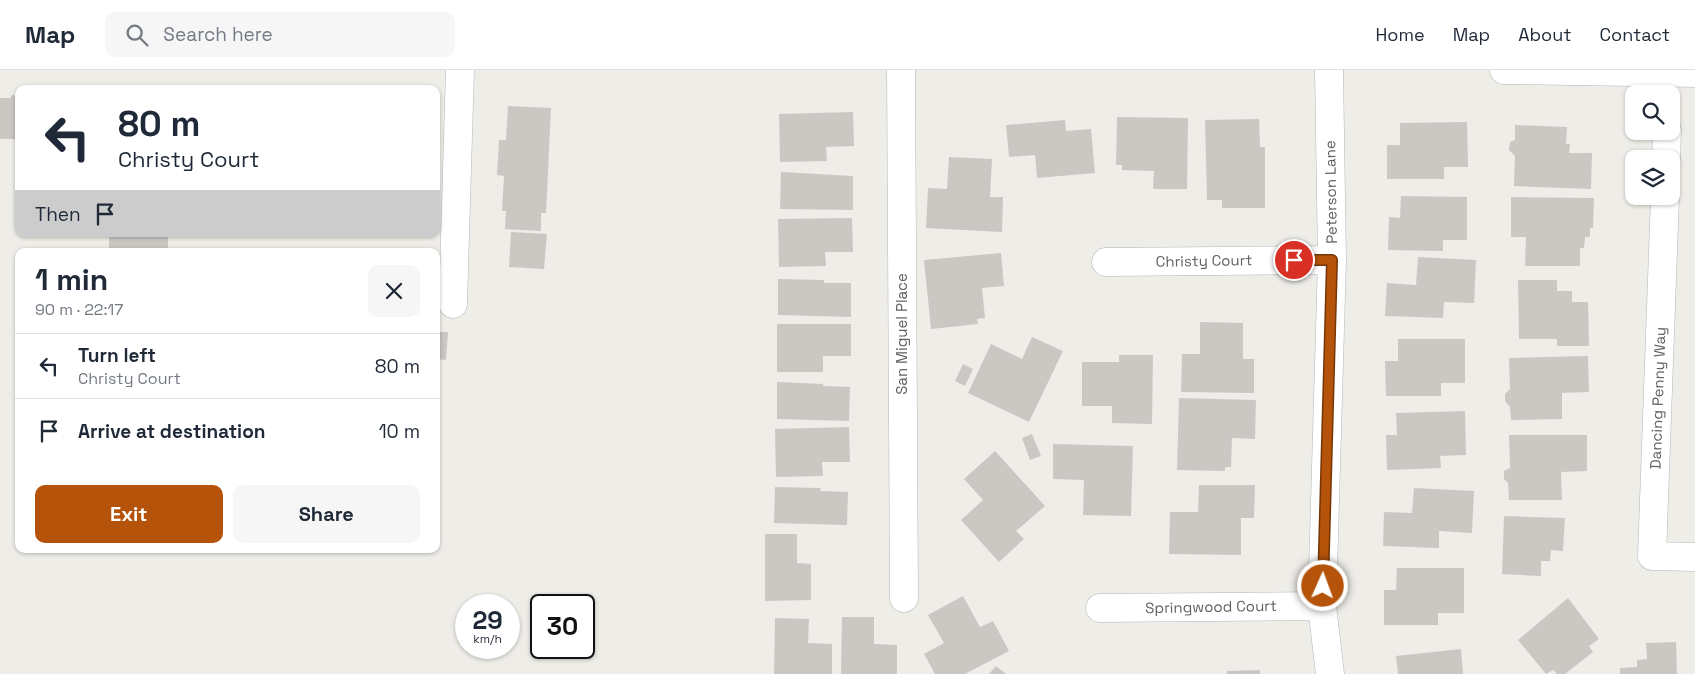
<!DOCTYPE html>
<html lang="en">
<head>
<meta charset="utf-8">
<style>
	:root { --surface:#fff; --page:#f6f6f7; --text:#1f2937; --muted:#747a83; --line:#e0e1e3; --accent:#b45309 }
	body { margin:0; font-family:"Space Grotesk",sans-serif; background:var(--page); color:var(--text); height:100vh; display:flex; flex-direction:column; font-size:19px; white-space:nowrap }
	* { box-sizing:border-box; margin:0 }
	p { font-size:16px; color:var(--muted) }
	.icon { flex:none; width:28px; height:28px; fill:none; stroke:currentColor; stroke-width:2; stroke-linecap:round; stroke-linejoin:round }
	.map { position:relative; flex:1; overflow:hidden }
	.panel { position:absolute; left:15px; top:178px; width:425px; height:305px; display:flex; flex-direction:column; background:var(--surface); border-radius:10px; box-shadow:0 1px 4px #0004 }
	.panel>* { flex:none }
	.hud { position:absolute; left:15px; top:15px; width:425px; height:152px; border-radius:10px; box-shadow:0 1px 4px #0004; background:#fff; color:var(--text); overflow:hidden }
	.fabs { position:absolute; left:1625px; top:15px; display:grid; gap:10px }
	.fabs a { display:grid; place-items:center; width:55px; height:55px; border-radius:10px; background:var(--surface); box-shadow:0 1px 4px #0004; font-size:25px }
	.speed { position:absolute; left:455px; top:524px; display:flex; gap:10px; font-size:25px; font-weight:700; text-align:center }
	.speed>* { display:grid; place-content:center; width:65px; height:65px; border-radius:50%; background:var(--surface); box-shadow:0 1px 4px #0004; line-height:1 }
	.speed small { font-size:12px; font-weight:400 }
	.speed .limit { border:2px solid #111; border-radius:8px; background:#fff; color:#111 }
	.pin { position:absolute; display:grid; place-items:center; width:42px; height:42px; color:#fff; margin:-21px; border:2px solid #fff; border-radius:50%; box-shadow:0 1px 5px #0007 }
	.me { position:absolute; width:55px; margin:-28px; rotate:2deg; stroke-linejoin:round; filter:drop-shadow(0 0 4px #0008) }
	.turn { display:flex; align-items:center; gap:18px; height:105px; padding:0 20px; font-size:22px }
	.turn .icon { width:65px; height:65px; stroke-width:2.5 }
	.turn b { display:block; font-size:35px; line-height:42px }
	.then { display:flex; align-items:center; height:48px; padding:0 20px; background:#0003; gap:10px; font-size:19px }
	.round { display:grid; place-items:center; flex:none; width:52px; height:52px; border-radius:10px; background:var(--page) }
	.headline { display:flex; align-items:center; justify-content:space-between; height:85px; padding:0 20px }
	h1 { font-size:30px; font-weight:600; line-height:38px }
	.action { display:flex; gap:10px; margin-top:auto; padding:10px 20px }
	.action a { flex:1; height:58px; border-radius:10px; background:var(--accent); color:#fff; font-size:20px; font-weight:600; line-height:58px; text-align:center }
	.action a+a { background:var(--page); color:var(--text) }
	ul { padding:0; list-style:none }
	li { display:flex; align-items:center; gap:15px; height:65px; padding:0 20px; border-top:1px solid var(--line) }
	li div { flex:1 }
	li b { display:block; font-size:19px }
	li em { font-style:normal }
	header { display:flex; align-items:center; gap:30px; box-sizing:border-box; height:70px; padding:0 25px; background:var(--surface); border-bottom:1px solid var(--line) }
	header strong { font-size:24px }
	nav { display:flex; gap:28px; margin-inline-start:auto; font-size:18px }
	.search { width:350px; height:45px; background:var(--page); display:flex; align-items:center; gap:12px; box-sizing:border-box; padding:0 18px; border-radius:10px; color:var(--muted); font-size:19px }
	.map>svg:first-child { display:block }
	.building { fill:#cbc8c4 }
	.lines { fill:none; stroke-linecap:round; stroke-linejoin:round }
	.minor-casing { stroke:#b3b5b8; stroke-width:29 }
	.minor { stroke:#fff; stroke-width:28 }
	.route-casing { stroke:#753606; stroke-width:12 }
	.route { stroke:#b45309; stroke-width:9 }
	.labels { text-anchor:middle; stroke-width:4; stroke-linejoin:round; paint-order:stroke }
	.street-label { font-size:15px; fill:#5f6366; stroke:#fff }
</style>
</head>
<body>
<header>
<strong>Map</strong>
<div class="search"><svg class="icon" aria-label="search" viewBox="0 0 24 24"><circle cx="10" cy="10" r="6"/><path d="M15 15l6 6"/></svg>Search here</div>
<nav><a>Home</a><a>Map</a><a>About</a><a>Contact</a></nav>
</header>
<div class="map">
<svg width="1695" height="604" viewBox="0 0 1695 604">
	<rect width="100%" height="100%" fill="#efede8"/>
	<path class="building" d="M 11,25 L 19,26 L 19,69 L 0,69 L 0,28 L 11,28 Z
		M 508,36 L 551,38 L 546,143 L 541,143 L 541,161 L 505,159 L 506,141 L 502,141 L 504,106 L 497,105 L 499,70 L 506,70 Z
		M 853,42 L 854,76 L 826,77 L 827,91 L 780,92 L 779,44 Z
		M 1117,47 L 1188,48 L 1187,119 L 1153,119 L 1154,101 L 1122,100 L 1122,95 L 1116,95 Z
		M 1259,49 L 1260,77 L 1265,77 L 1265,138 L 1222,138 L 1222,130 L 1207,130 L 1205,50 Z
		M 1065,50 L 1066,61 L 1091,59 L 1095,103 L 1037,108 L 1035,85 L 1009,87 L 1006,55 Z
		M 1467,52 L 1468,97 L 1444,97 L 1444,109 L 1387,109 L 1387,75 L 1400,75 L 1400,53 Z
		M 1515,55 L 1567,57 L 1566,74 L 1570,74 L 1569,83 L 1592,83 L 1591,119 L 1514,116 L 1515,86 L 1509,80 L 1510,72 L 1515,70 Z
		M 949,87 L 992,89 L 990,127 L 1003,127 L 1002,162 L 926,158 L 928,118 L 947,119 Z
		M 781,102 L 853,106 L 853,140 L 780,139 Z
		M 1401,126 L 1467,127 L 1467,170 L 1443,170 L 1443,181 L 1388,180 L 1389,147 L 1400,148 Z
		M 1511,127 L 1594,128 L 1593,158 L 1590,158 L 1590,167 L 1585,167 L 1584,178 L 1580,178 L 1580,196 L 1525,196 L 1526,167 L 1511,167 Z
		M 852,148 L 853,182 L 825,182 L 826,196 L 779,197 L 778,149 Z
		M 511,162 L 547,164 L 544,199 L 509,197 Z
		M 109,164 L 168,164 L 168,181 L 127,181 L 127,178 L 109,178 Z
		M 1001,183 L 1004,216 L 982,218 L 985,248 L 977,249 L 978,254 L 931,259 L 924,190 Z
		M 1418,187 L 1476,190 L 1474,233 L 1444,232 L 1443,248 L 1385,246 L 1387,213 L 1416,215 Z
		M 778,209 L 824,210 L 824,213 L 851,213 L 851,247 L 778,245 Z
		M 1518,210 L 1557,210 L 1557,221 L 1572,221 L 1572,232 L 1588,232 L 1589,276 L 1557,276 L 1557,269 L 1519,269 Z
		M 1200,252 L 1243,253 L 1243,289 L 1254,289 L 1254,323 L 1181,322 L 1182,284 L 1200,284 Z
		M 777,254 L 851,254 L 851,286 L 823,286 L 823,302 L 777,302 Z
		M 436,262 L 448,262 L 446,290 L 436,289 Z
		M 1032,267 L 1063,281 L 1029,352 L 968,323 L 991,274 L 1022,289 Z
		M 1398,269 L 1465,269 L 1465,313 L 1441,313 L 1441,326 L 1386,326 L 1385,291 L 1398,291 Z
		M 1119,285 L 1153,285 L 1152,354 L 1112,353 L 1112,336 L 1082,336 L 1082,292 L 1119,292 Z
		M 1588,286 L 1589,322 L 1562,323 L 1562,349 L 1511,350 L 1510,337 L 1505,331 L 1505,324 L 1510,319 L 1509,288 Z
		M 963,294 L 973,299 L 965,316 L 955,311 Z
		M 777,312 L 823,314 L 823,316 L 850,317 L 849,351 L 777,349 Z
		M 1179,328 L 1256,330 L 1255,369 L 1232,368 L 1231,397 L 1225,397 L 1225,401 L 1177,400 Z
		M 1465,341 L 1466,385 L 1440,386 L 1441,398 L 1387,400 L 1386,365 L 1397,365 L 1396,343 Z
		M 849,357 L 850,392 L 822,392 L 823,406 L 776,407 L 775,359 Z
		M 1032,364 L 1041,386 L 1030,390 L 1022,368 Z
		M 1509,365 L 1587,365 L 1587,401 L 1561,402 L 1562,430 L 1509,430 L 1508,413 L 1504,409 L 1504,401 L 1510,398 Z
		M 1053,374 L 1133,376 L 1131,446 L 1083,445 L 1084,410 L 1053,409 Z
		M 995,381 L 1045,436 L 1016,461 L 1024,469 L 999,492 L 961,450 L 983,430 L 964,409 Z
		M 1199,415 L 1255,415 L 1254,448 L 1241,448 L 1241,485 L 1169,484 L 1170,442 L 1198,442 Z
		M 775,417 L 821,418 L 820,421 L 848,422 L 847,455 L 774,453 Z
		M 1414,418 L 1474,421 L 1472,463 L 1439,461 L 1439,478 L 1383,476 L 1384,442 L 1412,443 Z
		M 1504,446 L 1565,448 L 1563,481 L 1551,480 L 1550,491 L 1541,491 L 1541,506 L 1502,504 Z
		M 765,464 L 797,464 L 797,493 L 811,494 L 811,530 L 765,531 Z
		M 1397,498 L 1464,498 L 1464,543 L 1438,543 L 1438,555 L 1384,555 L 1384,520 L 1396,520 Z
		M 963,526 L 980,557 L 993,551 L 1009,581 L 965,604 L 935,604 L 924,584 L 944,573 L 928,545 Z
		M 1568,528 L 1599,569 L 1589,576 L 1593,582 L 1565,604 L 1557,604 L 1553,600 L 1546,604 L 1518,570 Z
		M 842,547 L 874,547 L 874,574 L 897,575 L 897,604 L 841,604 Z
		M 775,548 L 809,549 L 808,573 L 832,574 L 832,604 L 774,604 Z
		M 1676,572 L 1677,604 L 1620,604 L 1620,598 L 1637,597 L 1637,590 L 1647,589 L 1646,573 Z
		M 1461,579 L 1463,604 L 1398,604 L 1396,586 Z
		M 996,596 L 1006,604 L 989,604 Z
		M 1260,600 L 1260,604 L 1227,604 L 1227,601 Z"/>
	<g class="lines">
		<g class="minor-casing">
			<path id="minor" d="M 901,0 L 904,528
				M 1329,0 L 1332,190 L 1322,536 L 1330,604
				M 1504,0 L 1695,3
				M 1666,89 L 1667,61
				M 1665,126 L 1652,486 L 1695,487
				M 1106,192 L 1332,190
				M 453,234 L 460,0
				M 1100,538 L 1322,536"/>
		</g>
		<use href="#minor" class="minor"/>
	</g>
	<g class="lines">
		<g class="route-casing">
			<path id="route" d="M 1294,190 L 1332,190 L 1323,516"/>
		</g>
		<use href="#route" class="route"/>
	</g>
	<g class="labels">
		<g class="street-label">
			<text transform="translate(1331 122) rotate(-91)" y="5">Peterson Lane</text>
			<text transform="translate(1204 191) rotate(-1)" y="5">Christy Court</text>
			<text transform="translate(902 264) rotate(-90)" y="5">San Miguel Place</text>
			<text transform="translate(1658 328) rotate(-88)" y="5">Dancing Penny Way</text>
			<text transform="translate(1211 537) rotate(-1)" y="5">Springwood Court</text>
		</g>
	</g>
</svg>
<div class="fabs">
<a><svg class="icon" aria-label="search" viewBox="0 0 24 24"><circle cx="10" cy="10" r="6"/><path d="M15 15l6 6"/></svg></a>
<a><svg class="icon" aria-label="layers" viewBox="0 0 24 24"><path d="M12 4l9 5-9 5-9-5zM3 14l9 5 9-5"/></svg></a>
</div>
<div class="speed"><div>29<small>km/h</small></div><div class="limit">30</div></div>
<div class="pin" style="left:1294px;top:190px;background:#d93025"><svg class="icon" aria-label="arrive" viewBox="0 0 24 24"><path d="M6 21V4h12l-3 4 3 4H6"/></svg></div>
<svg class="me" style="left:1323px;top:516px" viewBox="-20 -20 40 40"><circle r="17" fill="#b45309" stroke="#fff" stroke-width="3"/><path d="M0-11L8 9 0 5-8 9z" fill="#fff"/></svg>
<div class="hud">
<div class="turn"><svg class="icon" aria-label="left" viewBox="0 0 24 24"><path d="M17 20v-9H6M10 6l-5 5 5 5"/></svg><div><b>80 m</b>Christy Court</div></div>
<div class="then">Then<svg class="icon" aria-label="arrive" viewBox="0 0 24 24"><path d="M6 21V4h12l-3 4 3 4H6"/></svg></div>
</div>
<section class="panel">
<div class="headline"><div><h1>1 min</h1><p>90 m · 22:17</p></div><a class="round"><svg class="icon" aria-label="close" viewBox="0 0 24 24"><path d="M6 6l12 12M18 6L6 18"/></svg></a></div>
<ul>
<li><svg class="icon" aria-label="left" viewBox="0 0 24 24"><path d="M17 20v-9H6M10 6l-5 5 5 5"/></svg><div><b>Turn left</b><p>Christy Court</p></div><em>80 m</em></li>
<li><svg class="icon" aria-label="arrive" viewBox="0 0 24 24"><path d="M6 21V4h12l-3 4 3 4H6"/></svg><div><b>Arrive at destination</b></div><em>10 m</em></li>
</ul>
<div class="action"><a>Exit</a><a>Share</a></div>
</section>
</div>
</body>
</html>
